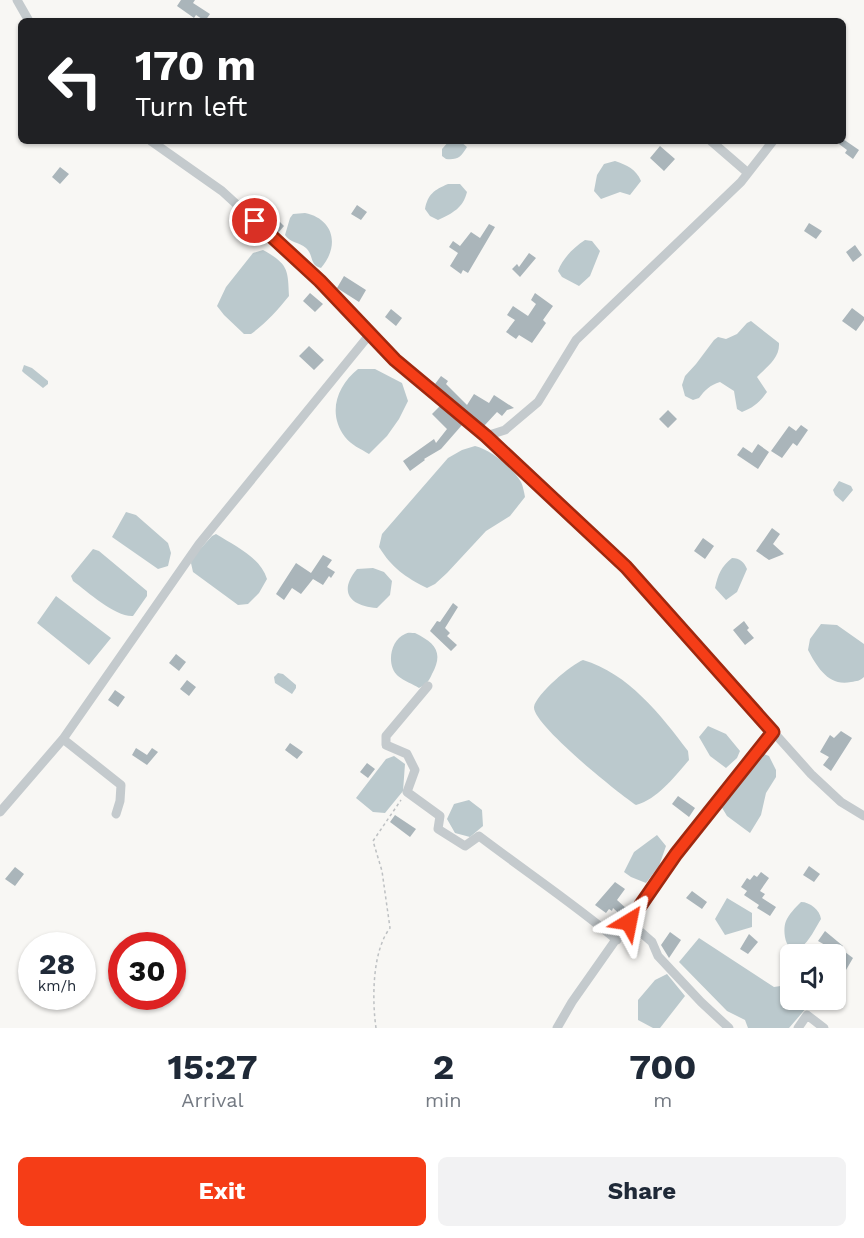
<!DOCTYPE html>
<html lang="en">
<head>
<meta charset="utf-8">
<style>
	:root { --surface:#fff; --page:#f2f2f3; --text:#1f2937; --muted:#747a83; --accent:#f53d17 }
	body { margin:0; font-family:"Work Sans",sans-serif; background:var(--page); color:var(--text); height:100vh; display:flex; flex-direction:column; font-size:22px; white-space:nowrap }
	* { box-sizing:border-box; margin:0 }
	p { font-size:20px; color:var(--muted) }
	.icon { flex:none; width:33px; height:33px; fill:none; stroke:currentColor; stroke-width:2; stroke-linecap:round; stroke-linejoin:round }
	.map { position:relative; height:1028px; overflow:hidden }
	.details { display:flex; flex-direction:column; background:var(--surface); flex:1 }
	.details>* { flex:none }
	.banner { position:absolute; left:18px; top:18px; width:828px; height:126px; border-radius:9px; box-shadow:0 2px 4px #0004; background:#202124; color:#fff; overflow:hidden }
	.fabs { position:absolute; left:780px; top:944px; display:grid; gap:12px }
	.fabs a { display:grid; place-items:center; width:66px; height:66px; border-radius:9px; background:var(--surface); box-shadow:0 2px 4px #0004; font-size:30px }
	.speed { position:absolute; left:18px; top:932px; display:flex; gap:12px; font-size:30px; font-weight:700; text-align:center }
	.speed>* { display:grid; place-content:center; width:78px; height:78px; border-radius:50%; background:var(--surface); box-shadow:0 2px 4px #0004; line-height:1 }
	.speed small { font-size:15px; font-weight:400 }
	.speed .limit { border:9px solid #d22; background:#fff; color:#111 }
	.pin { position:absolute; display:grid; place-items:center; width:51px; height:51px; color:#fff; margin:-26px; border:3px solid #fff; border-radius:50%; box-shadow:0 2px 6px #0007 }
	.me { position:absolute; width:66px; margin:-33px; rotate:35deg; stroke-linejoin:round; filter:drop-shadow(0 0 4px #0008) }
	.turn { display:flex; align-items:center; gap:21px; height:126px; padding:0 18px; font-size:27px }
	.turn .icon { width:78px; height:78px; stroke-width:2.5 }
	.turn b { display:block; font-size:42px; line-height:51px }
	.eta { display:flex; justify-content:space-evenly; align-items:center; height:102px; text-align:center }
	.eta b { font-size:36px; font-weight:700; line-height:42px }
	.button { display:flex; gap:12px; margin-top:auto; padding:12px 18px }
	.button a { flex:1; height:69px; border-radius:9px; background:var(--accent); color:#fff; font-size:24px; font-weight:700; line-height:69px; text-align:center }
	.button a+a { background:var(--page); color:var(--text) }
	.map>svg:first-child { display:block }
	.water { fill:#bbc9cd }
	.building { fill:#aab5ba }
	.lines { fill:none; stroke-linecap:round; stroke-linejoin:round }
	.path { stroke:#bec1c3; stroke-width:1.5; stroke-dasharray:3 3; stroke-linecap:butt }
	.minor { stroke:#c4cacd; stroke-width:9 }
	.route-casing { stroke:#9f280f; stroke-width:15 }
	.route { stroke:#f53d17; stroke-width:10 }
</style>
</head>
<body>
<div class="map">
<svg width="864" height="1028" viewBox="0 0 864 1028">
	<rect width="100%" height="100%" fill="#f8f7f4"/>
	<path class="water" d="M 449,141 L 460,141 L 467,147 C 461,157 458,160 446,159 L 442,156 L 442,149 Z
		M 615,161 C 627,165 636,169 641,181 L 630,195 L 620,192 L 601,199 L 594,191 L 597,175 L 604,164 Z
		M 448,184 L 460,184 L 467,192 C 463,208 453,213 438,220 L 430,216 L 425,209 C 428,194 434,190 448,184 Z
		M 305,213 C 334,219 340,246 321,268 C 309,265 314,255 306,248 C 299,242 290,243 285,235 L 290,218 L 293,214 Z
		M 585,240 L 592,241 L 600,251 L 590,276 L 579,286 L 562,277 L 558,271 C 563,258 573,248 585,240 Z
		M 263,250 C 288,264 288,269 289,296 C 277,311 266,323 251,334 L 244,334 L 224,315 L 217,306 L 226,287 L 253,253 Z
		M 751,321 L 779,343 C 780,358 767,367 757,377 L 767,392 C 760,402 753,408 742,412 L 737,409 L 734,391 L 720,382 C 710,385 705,390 699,398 L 693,400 L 685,396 L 682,385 L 685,376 L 696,364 L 714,340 L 718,337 L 726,339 L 737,334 L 747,323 Z
		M 24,365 L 32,368 L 48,381 L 48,384 L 43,388 L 24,373 L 22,371 Z
		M 358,369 L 375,369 L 402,383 L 408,401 L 399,419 L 387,436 L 369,454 C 361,449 351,445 345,437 C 327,413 337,386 358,369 Z
		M 475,446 C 491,450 512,467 521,482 C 523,486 524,492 525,497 L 510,516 L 486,531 L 447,573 L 435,584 L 427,588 C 405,577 392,568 379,547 L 382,534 L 448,458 L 462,450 Z
		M 839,481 L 851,486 L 853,490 L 843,502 L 835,495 L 833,490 Z
		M 126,512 L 136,515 L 168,543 L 171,553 L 168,566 L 158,569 L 112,537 Z
		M 216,534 C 235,546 260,557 267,579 L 259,593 L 248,604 L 238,605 L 193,572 L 191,563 L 192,558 L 212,536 Z
		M 93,549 L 99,551 L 147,591 L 147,596 L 133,616 C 115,617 88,592 73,581 L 71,576 Z
		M 732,558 C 740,558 744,562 747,569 L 737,592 L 726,600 L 715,588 C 718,574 721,567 732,558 Z
		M 373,568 L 384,572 L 392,581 L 390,595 L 377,608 C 350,606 338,592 357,569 Z
		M 56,596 L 111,638 L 89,665 L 37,623 Z
		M 821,624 L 837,625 L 864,644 L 864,677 C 860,681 857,681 851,682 C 829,687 817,667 808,650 L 810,639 Z
		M 415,633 C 435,643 444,652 432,674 C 429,681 426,685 419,688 C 413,684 404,681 398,676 C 386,666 390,640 405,634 C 408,632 412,633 415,633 Z
		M 583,660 C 628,673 661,715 688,751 L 689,760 C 674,777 658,799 636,805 C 619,794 532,724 534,707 C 536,694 572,664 583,660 Z
		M 278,673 L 283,674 L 296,685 L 296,688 L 292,694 L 275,683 L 274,677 Z
		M 708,726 L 726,734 L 740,751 L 737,758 L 726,768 L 710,756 L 699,737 Z
		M 764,754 L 769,756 L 776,770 L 776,777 L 766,793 L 761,815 L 750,833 L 727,816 L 721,806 L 756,758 Z
		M 394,756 L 405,764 L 403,791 L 385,813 L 373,812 L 356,798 L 386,759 Z
		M 469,800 L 482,810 L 483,826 L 470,837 L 455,833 L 447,819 L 454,804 Z
		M 657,835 L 666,846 L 659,866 L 646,883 L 631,877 L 624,872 L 634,852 Z
		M 727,898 L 752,913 L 752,927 L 725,935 L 715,919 Z
		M 801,902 C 810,902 820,910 821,919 C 816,927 809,942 801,947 C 785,957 782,930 786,921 C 789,914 795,908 801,902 Z
		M 699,938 L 774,987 L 787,985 L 790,979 L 790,999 L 814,999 L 789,1028 L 748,1028 L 745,1020 L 727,1011 L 679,962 Z
		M 667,974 L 685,996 L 660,1028 L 653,1028 L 638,1020 L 638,1000 L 655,980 Z"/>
	<path class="building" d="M 181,0 L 195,0 L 193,3 L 210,14 L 205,21 L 196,15 L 194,18 L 177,6 Z
		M 843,139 L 859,150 L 853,159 L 845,153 L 847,150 L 839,144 Z
		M 660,146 L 675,159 L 664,171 L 650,158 Z
		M 60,167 L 69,174 L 60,184 L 52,177 Z
		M 357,205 L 367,212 L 361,220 L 351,214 Z
		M 273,215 L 284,226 L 278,233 L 266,222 Z
		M 809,223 L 822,231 L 816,239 L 804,231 Z
		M 489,224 L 495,227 L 468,273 L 463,270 L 461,274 L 450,266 L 458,253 L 449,247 L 453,241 L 460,246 L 471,232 L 480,238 Z
		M 855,245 L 862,255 L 853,262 L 846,252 Z
		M 529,253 L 536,258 L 520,277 L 512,269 L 517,264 L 519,267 Z
		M 344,276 L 366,290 L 359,302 L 337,288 Z
		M 310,293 L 323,304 L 315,312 L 303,301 Z
		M 535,293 L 553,306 L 543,320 L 546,323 L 532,343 L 519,335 L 516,339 L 506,332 L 515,320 L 507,315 L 513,306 L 528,316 L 536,304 L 531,300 Z
		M 852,308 L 864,317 L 864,320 L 856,331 L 842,321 Z
		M 391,309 L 402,318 L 396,326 L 385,317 Z
		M 309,346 L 324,360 L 314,370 L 299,356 Z
		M 441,376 L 448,381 L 446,384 L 467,405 L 474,394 L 489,403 L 494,395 L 514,408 L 507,410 L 502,416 L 497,412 L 484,426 L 435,384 Z
		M 440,406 L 462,425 L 441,449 L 424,459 L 425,460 L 410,471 L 403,461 L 434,439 L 436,443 L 447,429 L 432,414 Z
		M 668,410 L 677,419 L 668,428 L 659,419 Z
		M 801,425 L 808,430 L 797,446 L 793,443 L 782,458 L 771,451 L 789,426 L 796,431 Z
		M 758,444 L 769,452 L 758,469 L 737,455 L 743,447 L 752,453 Z
		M 772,528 L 780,534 L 773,544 L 784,554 L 769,560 L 756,551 Z
		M 703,538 L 714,546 L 705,559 L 694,551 Z
		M 323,555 L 332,560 L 327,567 L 335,572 L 331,578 L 329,576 L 323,585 L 313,579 L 301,594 L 292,588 L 284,600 L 276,594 L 296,563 L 311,573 Z
		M 453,603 L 458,607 L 445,628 L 450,633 L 447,636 L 457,645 L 451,651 L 430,631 L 437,621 L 440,622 Z
		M 744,621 L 749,628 L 747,630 L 754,638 L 745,645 L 733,630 Z
		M 176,654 L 186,662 L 179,671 L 169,663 Z
		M 187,680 L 196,687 L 189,696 L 180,689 Z
		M 115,690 L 125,697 L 118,707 L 108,700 Z
		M 841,731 L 852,738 L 831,771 L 823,765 L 829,757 L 820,752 L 830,735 L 834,738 Z
		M 290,743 L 303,752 L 297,759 L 285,750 Z
		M 136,748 L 147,755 L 152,748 L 158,752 L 147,765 L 132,755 Z
		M 367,763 L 375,769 L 368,778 L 360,772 Z
		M 678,796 L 695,808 L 689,817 L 672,804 Z
		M 395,815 L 416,829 L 410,837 L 390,822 Z
		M 809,866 L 820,874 L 814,882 L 803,875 Z
		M 15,867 L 24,874 L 15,886 L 5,879 Z
		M 761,872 L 769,878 L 760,891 L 765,894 L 762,898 L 776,907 L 770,916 L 757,908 L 759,905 L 744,895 L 747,891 L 741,887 L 747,878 L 750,880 L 754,875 L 757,877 Z
		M 615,882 L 625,889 L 617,900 L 628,910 L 623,917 L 613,908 L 612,911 L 609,909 L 606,913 L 595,905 Z
		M 692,891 L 707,902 L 702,909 L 686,898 Z
		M 825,931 L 843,946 L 839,953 L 818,941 Z
		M 670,932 L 681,940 L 669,958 L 661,945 Z
		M 749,934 L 758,942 L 748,954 L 740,949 Z
		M 845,952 L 853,958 L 846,970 L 837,964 Z"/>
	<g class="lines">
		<path class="path" d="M 376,1028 C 372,1000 372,951 390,928 L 382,871 L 373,841 L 401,800"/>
		<path class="minor" d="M 17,0 L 29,21
			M 151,141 L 222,191 L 320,281 L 395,360 L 486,436 L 626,567 L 811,774 L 841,802 L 864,816
			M 711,141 L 748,173
			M 486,436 L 505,430 L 538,402 L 576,340 L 741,182 L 773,141
			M 428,686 L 386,736 L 386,745 L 407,754 L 415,770 L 407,792 L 440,816 L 438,829 L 465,846 L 479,836 C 525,871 573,903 617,940
			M 63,739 L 121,785 L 120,801 L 116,814
			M 0,812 L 63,739 L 199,544 L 370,334
			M 629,922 L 652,942 L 658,956 L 701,1002 L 729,1028
			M 557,1028 L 572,1002 L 676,854 L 773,732
			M 798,1028 L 807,1015 L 824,1028"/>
	</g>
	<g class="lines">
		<g class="route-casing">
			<path id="route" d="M 255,221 L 320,281 L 395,360 L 486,436 L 626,567 L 773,732 L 676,854 L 629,922"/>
		</g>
		<use href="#route" class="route"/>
	</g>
</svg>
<div class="fabs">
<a><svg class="icon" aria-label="sound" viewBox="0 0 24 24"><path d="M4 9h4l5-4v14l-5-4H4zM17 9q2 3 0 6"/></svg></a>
</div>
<div class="speed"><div>28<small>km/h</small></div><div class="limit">30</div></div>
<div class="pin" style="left:255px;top:221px;background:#d93025"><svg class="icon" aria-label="arrive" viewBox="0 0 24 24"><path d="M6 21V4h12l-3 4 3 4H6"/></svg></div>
<svg class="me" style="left:629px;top:922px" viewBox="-20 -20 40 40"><path d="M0-17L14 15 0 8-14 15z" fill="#f53d17" stroke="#fff" stroke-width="4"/></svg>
<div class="banner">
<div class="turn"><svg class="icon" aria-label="left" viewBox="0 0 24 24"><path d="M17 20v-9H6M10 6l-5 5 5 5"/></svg><div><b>170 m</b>Turn left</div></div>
</div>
</div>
<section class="details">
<div class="eta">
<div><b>15:27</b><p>Arrival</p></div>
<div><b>2</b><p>min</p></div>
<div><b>700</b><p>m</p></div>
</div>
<div class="button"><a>Exit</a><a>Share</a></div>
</section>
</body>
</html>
